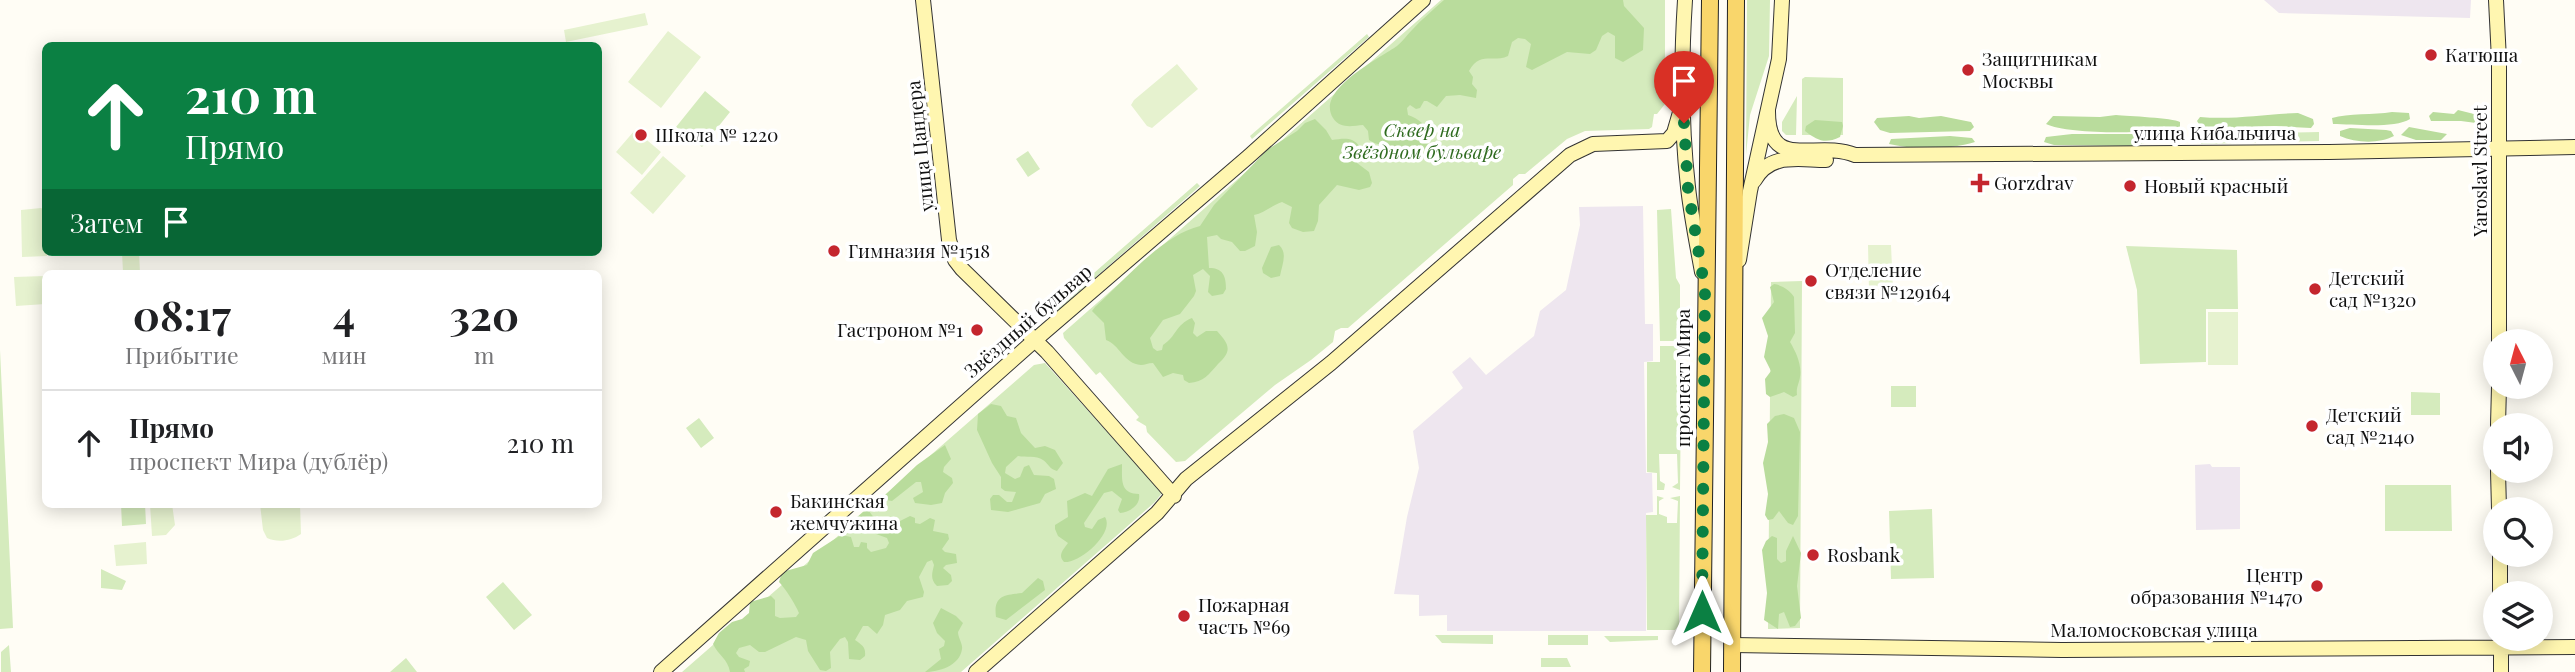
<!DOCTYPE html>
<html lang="ru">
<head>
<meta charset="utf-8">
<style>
	:root { --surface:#fff; --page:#f6f6f6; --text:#202124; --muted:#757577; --line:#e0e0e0 }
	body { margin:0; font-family:"Playfair Display",serif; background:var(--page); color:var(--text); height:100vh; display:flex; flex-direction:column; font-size:26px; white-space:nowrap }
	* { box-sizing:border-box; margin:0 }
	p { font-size:23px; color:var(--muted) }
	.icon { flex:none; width:38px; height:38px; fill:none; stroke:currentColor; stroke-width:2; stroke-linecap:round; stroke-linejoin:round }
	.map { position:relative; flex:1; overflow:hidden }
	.drawer { position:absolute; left:42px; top:270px; width:560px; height:238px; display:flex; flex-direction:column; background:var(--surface); border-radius:10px; box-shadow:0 4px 18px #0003 }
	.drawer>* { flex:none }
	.guide { position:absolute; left:42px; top:42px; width:560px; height:214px; border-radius:10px; box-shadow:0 4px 18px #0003; background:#0b8043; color:#fff; overflow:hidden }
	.needle { width:46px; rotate:354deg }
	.controls { position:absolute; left:2483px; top:329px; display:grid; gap:14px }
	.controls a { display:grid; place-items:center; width:70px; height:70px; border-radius:50%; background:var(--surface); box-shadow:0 4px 18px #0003; font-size:35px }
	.pin { position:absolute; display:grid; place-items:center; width:60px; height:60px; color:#fff; margin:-72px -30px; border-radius:50% 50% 50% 0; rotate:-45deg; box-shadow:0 0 7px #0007 }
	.pin .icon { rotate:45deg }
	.me { position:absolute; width:77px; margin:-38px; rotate:0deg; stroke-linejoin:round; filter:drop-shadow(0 0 5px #0008) }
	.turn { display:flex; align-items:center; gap:24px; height:147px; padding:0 28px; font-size:32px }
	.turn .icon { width:91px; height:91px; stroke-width:2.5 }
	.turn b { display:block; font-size:49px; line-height:60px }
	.then { display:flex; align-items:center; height:66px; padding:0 28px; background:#0003; gap:14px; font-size:26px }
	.eta { display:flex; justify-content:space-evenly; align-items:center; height:119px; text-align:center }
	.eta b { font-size:42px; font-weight:700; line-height:49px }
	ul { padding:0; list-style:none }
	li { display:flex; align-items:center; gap:21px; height:105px; padding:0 28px; border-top:2px solid var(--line) }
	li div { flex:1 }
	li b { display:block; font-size:26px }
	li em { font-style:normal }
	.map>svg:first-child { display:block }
	.industrial { fill:#eee6ef }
	.green { fill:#d5ebbd }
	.forest { fill:#b9dc9c }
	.pitch { fill:#e6f2cf }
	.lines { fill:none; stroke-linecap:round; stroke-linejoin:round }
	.secondary-casing { stroke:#333; stroke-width:16 }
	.primary-casing { stroke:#222; stroke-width:18 }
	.secondary { stroke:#fff6b0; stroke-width:14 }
	.primary { stroke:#f9d66b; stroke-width:16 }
	.route { stroke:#0b8043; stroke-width:12; stroke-dasharray:0 21.6 }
	.poi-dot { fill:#c4262e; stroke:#fff; stroke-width:2.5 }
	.labels { text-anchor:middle; stroke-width:7; stroke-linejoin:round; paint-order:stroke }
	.poi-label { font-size:19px; fill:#111; stroke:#fff; text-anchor:start }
	.park-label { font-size:19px; font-style:italic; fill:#2f6b1f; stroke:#fff }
	.street-label { font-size:19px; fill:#111; stroke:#fff }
</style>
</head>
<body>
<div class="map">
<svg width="2575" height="672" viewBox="0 0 2575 672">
	<rect width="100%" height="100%" fill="#fffdf5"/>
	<path class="industrial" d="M 2264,0 L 2471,0 L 2470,18 L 2279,13 Z
		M 1643,206 L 1645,324 L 1653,324 L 1653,361 L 1644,362 L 1646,473 L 1652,473 L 1653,512 L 1646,513 L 1646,631 L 1447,631 L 1447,615 L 1419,616 L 1419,595 L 1394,594 L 1407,517 L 1419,468 L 1413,431 L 1463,388 L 1452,372 L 1470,357 L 1486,375 L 1534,336 L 1540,311 L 1566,290 L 1580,225 L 1579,207 Z
		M 2210,464 L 2212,467 L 2240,467 L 2240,529 L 2196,530 L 2195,465 Z"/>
	<path class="green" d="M 1441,0 L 1665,0 L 1665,104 L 1657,114 L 1654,114 L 1652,127 L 1649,129 L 1585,131 L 1567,139 L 1525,174 L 1519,174 L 1513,179 L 1513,185 L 1348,328 L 1341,328 L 1335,331 L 1333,342 L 1311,360 L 1275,385 L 1185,461 L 1176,462 L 1147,432 L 1146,426 L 1136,420 L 1139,417 L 1100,372 L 1096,375 L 1064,338 L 1063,333 Z
		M 1747,0 L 1770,0 L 1769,56 L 1750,115 L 1746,155 Z
		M 1367,34 L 1369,37 L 1252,139 L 1250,136 Z
		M 1805,77 L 1843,78 L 1843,135 L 1802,135 L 1802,79 Z
		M 705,91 L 730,112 L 702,147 L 676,127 Z
		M 1797,96 L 1796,135 L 1786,135 L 1782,131 L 1782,122 Z
		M 2319,132 L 2319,141 L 2201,144 L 2201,135 Z
		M 1028,151 L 1040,169 L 1028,177 L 1016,159 Z
		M 1197,183 L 1200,186 L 1050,317 L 1047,314 Z
		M 1671,209 L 1676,278 L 1680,285 L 1680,341 L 1660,341 L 1657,210 Z
		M 2126,246 L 2237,250 L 2238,309 L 2206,309 L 2206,362 L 2140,364 L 2137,290 Z
		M 1802,281 L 1800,628 L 1768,629 L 1771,282 Z
		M 1660,346 L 1680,346 L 1680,360 L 1676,360 L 1676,374 L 1681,393 L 1680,490 L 1672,487 L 1678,483 L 1677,454 L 1659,454 L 1660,481 L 1665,484 L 1664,490 L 1657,490 L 1657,473 L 1647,472 L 1647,362 L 1660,362 Z
		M 0,350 L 13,628 L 0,629 Z
		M 1045,363 L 1162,493 L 1155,502 L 961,672 L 682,672 L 1034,365 Z
		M 1891,386 L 1916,386 L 1916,407 L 1891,407 Z
		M 2411,392 L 2440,393 L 2440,415 L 2411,415 Z
		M 699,418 L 714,438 L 701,448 L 686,428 Z
		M 2385,485 L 2451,485 L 2452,531 L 2385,531 Z
		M 1657,496 L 1664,498 L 1659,501 L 1659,514 L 1667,517 L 1667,523 L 1677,523 L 1678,501 L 1670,498 L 1680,496 L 1679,625 L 1675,630 L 1647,630 L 1646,515 L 1657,515 Z
		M 121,504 L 145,504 L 146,524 L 122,526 Z
		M 1932,509 L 1934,578 L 1891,579 L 1889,511 Z
		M 101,569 L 126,581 L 122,590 L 101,588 Z
		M 503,582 L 532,615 L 514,630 L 486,597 Z
		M 1435,635 L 1493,635 L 1493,644 L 1442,643 Z
		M 1548,635 L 1588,635 L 1588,645 L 1548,645 Z
		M 1604,636 L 1658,636 L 1658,640 L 1610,642 Z
		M 9,645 L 11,672 L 1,672 L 1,652 Z
		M 406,658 L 417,672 L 390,672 Z
		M 1541,658 L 1567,658 L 1571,667 L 1541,667 Z"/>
	<path class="forest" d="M 1444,0 L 1623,0 L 1624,6 L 1644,28 L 1643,50 L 1623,62 L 1615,58 L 1615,36 L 1608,32 L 1602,36 L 1596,50 L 1590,54 L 1567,52 L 1532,70 L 1526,67 L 1531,44 L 1525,39 L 1518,38 L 1512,42 L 1508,56 C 1493,63 1480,51 1469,71 L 1473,77 L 1472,84 L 1477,90 L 1476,98 L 1460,95 L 1446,96 L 1437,107 L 1427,101 L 1424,101 L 1420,108 L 1416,109 L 1410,105 L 1407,108 L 1408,115 C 1419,119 1425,124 1431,135 C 1425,162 1404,156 1385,146 C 1379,144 1375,144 1369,140 L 1368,131 L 1363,125 C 1352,126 1340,129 1333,118 C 1315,90 1380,58 1397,46 C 1402,42 1407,35 1412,30 C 1422,19 1433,10 1444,0 Z
		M 2458,110 L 2478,115 L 2480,120 L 2476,123 L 2461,121 L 2431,121 L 2429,116 L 2433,112 L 2454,114 Z
		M 2392,112 L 2409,113 L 2410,119 C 2394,129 2353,124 2333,124 L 2332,118 C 2348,113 2374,115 2392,112 Z
		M 2298,113 L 2313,119 L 2314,124 L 2311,128 L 2274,126 L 2202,129 L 2197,121 L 2200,117 C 2234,120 2264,114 2298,113 Z
		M 2116,115 C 2128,116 2173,118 2180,122 L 2180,127 C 2156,134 2069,135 2046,124 L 2053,116 L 2100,117 Z
		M 1909,116 L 1919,118 L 1941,116 L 1971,122 L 1974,127 L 1970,131 L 1890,133 L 1880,130 L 1874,122 L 1877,118 Z
		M 1315,119 L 1326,130 L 1332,140 C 1343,139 1352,136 1360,147 L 1357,163 L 1369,172 L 1372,183 L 1370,187 L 1359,190 L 1337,185 L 1319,205 L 1318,221 L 1314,231 L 1303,232 L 1292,228 L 1289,223 L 1292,207 L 1282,202 C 1271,206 1264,213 1254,215 L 1257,232 L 1255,246 L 1245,251 L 1240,251 L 1232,242 L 1221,239 L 1217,235 L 1207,237 L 1209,268 C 1223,268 1226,276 1226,289 L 1223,294 L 1212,296 L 1208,292 L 1210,276 L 1203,269 L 1193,275 L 1196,291 L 1194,296 L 1180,314 L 1163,320 L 1150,338 L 1153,348 L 1157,351 L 1162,350 L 1163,345 C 1177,336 1175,325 1192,318 L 1195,323 L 1193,333 L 1197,337 L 1206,331 L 1217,331 C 1230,345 1232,351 1218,364 C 1209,374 1204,382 1189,383 L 1184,380 L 1183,375 L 1173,373 L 1163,377 L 1153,363 C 1148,363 1145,365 1141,365 C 1124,364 1119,344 1106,340 L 1104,323 L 1092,311 L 1095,307 C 1124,281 1162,235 1200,226 L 1214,205 L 1267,150 L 1297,131 L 1305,123 Z
		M 1815,120 L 1842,122 L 1843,126 L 1840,137 C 1825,144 1818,141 1805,131 L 1806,126 Z
		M 2409,127 L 2447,134 L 2441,140 L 2416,140 L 2401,135 Z
		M 2350,128 L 2386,130 L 2391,131 L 2394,136 C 2379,144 2356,143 2340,136 L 2340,131 Z
		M 2072,134 L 2174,134 L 2176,139 L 2173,143 L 2148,142 L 2132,146 L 2054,145 L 2044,142 L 2046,137 Z
		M 1950,136 L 1972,138 L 1975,142 C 1949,150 1915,150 1889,144 L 1891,139 Z
		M 1279,245 C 1288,253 1282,265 1280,276 L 1271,278 L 1263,273 L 1262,268 L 1271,247 Z
		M 1774,284 C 1782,285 1791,291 1794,297 L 1795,333 L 1790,342 C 1796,352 1802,365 1800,377 C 1799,384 1796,387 1797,395 L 1793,397 L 1784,392 L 1770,397 L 1766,394 L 1765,379 L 1771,371 L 1764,357 L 1768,336 L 1762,318 L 1774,302 L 1770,287 Z
		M 991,404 L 1001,406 L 1007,416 L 1016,418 L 1021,433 L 1035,448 L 1045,446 L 1055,450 L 1063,463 L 1057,471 C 1049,469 1049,464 1043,460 C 1036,455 1026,458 1018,456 L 1006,467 L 1005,473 L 1015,479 L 1020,477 L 1024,467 L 1029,465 L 1034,475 L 1049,476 L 1054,479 L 1056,489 L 1045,494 L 1040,503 L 1008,512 L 991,510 L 990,499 L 993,495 L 999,495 L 1007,502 L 1012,502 L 1016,492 L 1005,491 L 1001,488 L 1001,477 L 992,463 L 977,430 L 978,414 Z
		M 1784,414 L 1794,418 L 1800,432 L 1798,516 L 1793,525 L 1788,523 L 1779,511 L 1773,519 L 1768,520 L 1765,515 L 1768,494 L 1763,463 L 1768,442 L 1767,424 L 1775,416 Z
		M 945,445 L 951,459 L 944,467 L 943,472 L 952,478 L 953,483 L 945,493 L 942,503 L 931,505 L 915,503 L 913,498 L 923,492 L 921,482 L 916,482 L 892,501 L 886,500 L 885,495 L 917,465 Z
		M 1122,464 C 1122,481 1120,493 1139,494 C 1141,505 1130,512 1120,513 L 1118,510 L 1122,499 L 1112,491 L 1104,493 L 1084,523 L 1085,527 L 1092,529 L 1098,520 L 1105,517 C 1115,533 1080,563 1064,562 C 1057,555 1064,549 1068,543 L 1058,536 L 1055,529 L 1055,525 L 1068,517 L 1067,501 L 1085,493 L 1092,496 L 1108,469 Z
		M 864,511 L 869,511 C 883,532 885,515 900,521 L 910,516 L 915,518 L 915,523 L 920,524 L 930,518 L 935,520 L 933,531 L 948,534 L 949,539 L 942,549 L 945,552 L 956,554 L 957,563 L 946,565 L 943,568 L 951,575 L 952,581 L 948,585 L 937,586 C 930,579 932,574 934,565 L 932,560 L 927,562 L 919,577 L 924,592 L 923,597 L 907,601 L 900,610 L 885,615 L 883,625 L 877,634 L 868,626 L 863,626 L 855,640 C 862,645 866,647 865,656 L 860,660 L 849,659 L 848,642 L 845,637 L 840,639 L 830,652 L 831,668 L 826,671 L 820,670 L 808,651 L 806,640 L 796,637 L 765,652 L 759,652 L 750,645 L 739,648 L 736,653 L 739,657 L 750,661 L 749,666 L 744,669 L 745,672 L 730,672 C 728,659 718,655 713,644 L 719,633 L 732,622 L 742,619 L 749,613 L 750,602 L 771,596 L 775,600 L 775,616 L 780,618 L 796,617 L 799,613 C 796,605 785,588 779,582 L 782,572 L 807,565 L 813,553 L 841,535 L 851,537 L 854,547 L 859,547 L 861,542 L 867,543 L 867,548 L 871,552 L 886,548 L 889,543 L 887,538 L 876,534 L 873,530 L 862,530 L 856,518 Z
		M 1772,536 L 1777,538 L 1777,559 L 1781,563 L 1786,561 L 1786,551 L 1793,536 L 1801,553 L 1797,586 L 1801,618 L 1795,626 L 1790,627 L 1784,612 L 1779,614 L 1778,629 L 1764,620 L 1767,593 L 1762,550 L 1766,541 Z
		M 1038,578 L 1043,581 L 1045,590 L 1006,620 L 996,617 C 993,595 1005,595 1022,593 Z
		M 941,608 L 956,616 L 963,623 L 958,632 C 958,638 963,644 962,649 C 960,666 938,672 925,672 L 941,659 L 939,649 L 944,646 L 945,641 L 937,633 L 933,623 Z"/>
	<path class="pitch" d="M 645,13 L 648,25 L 566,42 L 564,30 Z
		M 668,31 L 701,57 L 661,108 L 628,82 Z
		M 1177,64 L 1198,89 L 1152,128 L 1147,126 L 1131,105 L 1134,100 Z
		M 635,130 L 661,152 L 642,175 L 616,152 Z
		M 663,156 L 686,176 L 653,214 L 630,193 Z
		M 41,208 L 45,210 L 47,256 L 22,257 L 21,210 Z
		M 1868,245 L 1891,245 L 1893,290 L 1869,290 Z
		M 122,252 L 139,252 L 140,273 L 100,273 L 123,272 Z
		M 45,276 L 45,304 L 16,306 L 14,277 Z
		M 2208,312 L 2238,312 L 2238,365 L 2208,365 Z
		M 150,504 L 172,504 L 175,525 L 166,535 L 152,536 Z
		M 260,504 L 300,504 L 301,534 C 291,541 278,543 267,538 L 263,530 Z
		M 146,542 L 147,564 L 116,566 L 114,545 Z"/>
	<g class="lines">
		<g class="secondary-casing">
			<path id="secondary" d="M 923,0 L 949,240 L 955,260 L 962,269 L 1047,352 L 1174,496
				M 1685,0 C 1681,62 1681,125 1688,187 C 1691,215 1697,244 1702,272
				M 2496,0 L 2499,60 L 2499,341
				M 1768,109 C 1767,174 1815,139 1855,155 L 2329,152 L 2575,147
				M 1754,181 C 1770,152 1798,160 1826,160
				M 1739,260 L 1750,191 L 1779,59 L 1782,0
				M 2498,425 L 2499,387
				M 2498,471 L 2499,509
				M 2500,555 L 2500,593
				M 2501,640 L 2501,672
				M 1733,645 L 2062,650 L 2575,647
				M 661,672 L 1035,340 L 1248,157 L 1423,0
				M 976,672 L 1157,513 L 1186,479 L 1331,363 L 1570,155 L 1593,144 L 1667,141 L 1674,133 L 1683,102"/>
		</g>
		<g class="primary-casing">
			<path id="primary" d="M 1702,672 L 1710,0
				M 1732,672 L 1736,0"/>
		</g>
		<use href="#secondary" class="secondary"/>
		<use href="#primary" class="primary"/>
	</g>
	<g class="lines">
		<path class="route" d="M 1684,123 L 1688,189 L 1705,290 L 1702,612"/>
	</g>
	<g class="poi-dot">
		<circle cx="2431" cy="55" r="7"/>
		<circle cx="1968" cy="70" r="7"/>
		<circle cx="641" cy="135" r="7"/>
		<path d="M1976.5 172.5h7v7h7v7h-7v7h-7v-7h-7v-7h7z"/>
		<circle cx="2130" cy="186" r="7"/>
		<circle cx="834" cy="251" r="7"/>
		<circle cx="1811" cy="281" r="7"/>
		<circle cx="2315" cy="289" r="7"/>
		<circle cx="977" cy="330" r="7"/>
		<circle cx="2312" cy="426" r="7"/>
		<circle cx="776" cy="512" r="7"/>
		<circle cx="1813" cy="555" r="7"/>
		<circle cx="2317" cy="586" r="7"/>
		<circle cx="1184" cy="616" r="7"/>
	</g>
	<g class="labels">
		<g class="poi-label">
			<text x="2445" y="62">Катюша</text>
			<text x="1982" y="66">Защитникам<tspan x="1982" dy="22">Москвы</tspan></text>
			<text x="655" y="142">Школа № 1220</text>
			<text x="1994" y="190">Gorzdrav</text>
			<text x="2144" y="193">Новый красный</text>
			<text x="848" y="258">Гимназия №1518</text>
			<text x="1825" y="277">Отделение<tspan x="1825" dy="22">связи №129164</tspan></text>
			<text x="2329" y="285">Детский<tspan x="2329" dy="22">сад №1320</tspan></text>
			<text x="963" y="337" text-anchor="end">Гастроном №1</text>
			<text x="2326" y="422">Детский<tspan x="2326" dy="22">сад №2140</tspan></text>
			<text x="790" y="508">Бакинская<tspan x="790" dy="22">жемчужина</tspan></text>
			<text x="1827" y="562">Rosbank</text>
			<text x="2303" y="582" text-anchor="end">Центр<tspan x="2303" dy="22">образования №1470</tspan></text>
			<text x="1198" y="612">Пожарная<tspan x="1198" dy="22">часть №69</tspan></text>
		</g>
		<g class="park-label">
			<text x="1422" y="137">Сквер на<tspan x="1422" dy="22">Звёздном бульваре</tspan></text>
		</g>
		<g class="street-label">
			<text x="2215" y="140">улица Кибальчича</text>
			<text transform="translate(920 146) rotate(-96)" y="7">улица Цандера</text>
			<text transform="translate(2480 171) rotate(-90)" y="7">Yaroslavl Street</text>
			<text transform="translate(1028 321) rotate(-41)" y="7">Звёздный бульвар</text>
			<text transform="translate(1683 378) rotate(-90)" y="7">проспект Мира</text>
			<text x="2154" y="637">Маломосковская улица</text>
		</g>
	</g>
</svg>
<div class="controls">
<a><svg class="needle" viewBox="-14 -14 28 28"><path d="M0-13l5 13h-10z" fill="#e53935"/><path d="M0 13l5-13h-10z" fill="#757577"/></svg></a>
<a><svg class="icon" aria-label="sound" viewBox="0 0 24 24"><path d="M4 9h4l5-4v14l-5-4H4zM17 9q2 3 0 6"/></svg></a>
<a><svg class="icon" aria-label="search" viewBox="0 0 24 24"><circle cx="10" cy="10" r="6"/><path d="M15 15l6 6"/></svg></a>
<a><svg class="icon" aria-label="layers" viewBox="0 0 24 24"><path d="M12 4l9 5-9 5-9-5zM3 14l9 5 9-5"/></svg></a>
</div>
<div class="pin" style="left:1684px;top:123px;background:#d93025"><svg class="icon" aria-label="arrive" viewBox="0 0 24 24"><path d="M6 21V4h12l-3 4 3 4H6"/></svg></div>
<svg class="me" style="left:1702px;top:612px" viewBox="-20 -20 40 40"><path d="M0-17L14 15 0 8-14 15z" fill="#0b8043" stroke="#fff" stroke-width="4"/></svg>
<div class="guide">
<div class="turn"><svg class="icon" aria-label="ahead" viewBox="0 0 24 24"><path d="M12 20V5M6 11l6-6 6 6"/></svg><div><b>210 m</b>Прямо</div></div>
<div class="then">Затем<svg class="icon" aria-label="arrive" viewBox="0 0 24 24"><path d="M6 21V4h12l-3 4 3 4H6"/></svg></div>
</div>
<section class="drawer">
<div class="eta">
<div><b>08:17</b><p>Прибытие</p></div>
<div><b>4</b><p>мин</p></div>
<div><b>320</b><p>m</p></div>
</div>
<ul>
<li><svg class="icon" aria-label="ahead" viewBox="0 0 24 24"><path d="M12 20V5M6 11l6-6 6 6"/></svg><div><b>Прямо</b><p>проспект Мира (дублёр)</p></div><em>210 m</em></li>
</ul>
</section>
</div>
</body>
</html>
